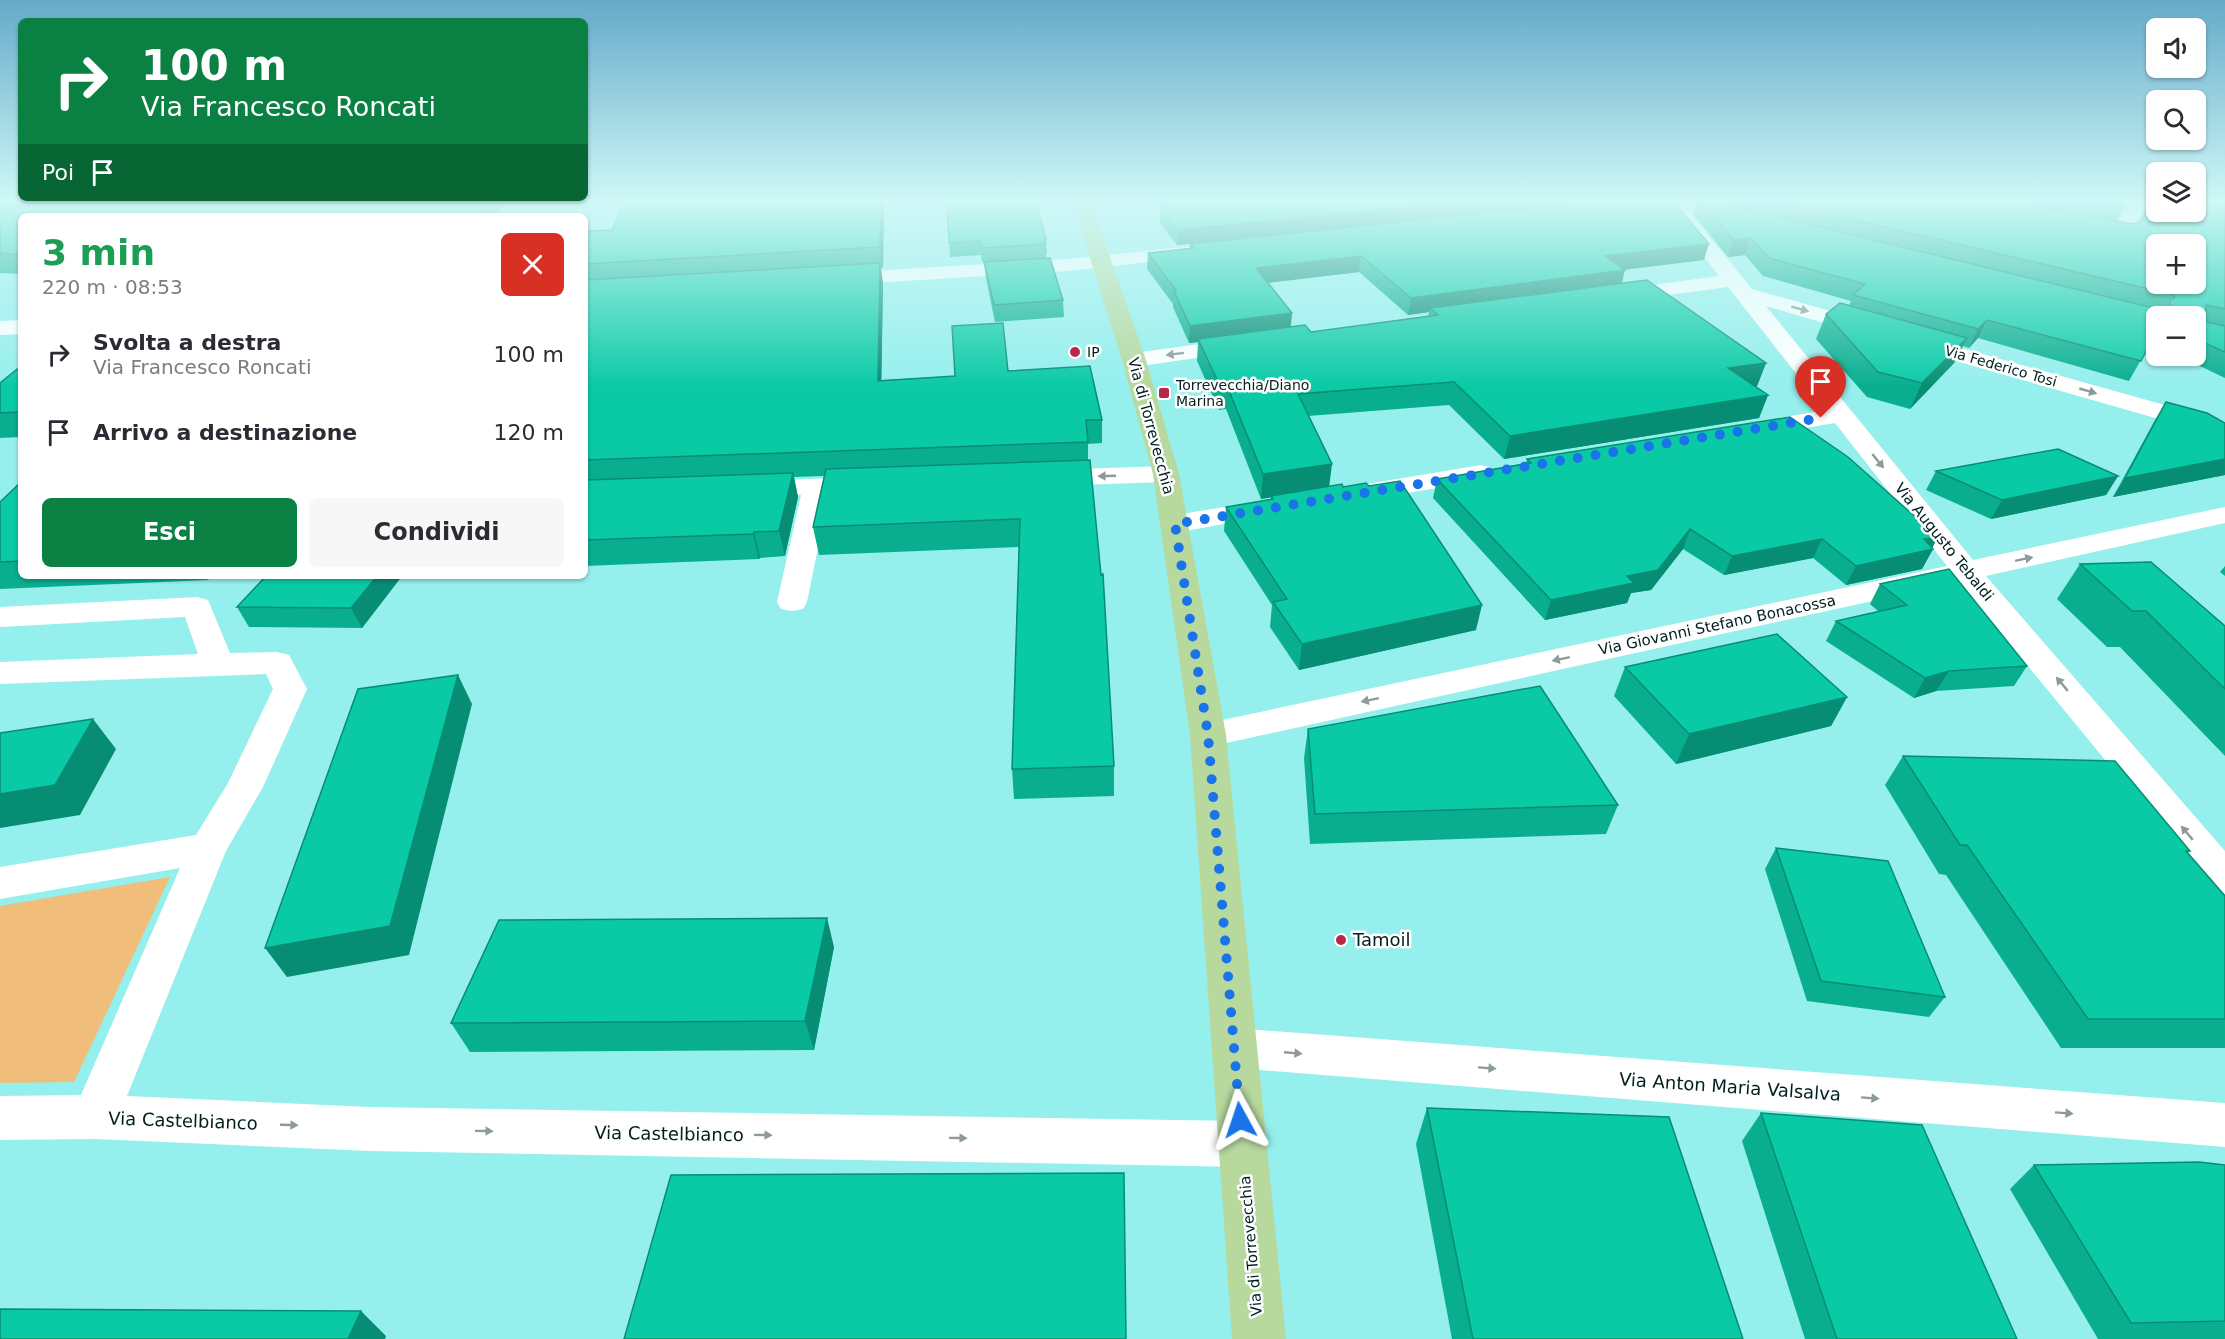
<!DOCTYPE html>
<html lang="it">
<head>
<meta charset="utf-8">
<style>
	:root { --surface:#fff; --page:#f7f7f7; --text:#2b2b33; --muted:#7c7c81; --accent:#0b8043 }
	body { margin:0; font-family:"DejaVu Sans",sans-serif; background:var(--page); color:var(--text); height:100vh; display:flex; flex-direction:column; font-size:22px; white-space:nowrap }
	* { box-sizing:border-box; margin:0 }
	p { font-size:20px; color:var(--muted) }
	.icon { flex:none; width:33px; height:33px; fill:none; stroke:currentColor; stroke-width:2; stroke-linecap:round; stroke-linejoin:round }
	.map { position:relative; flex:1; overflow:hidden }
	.sheet { position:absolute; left:18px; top:213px; width:570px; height:366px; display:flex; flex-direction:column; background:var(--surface); border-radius:9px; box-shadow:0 2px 4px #0004 }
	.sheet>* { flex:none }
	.guide { position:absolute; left:18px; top:18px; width:570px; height:183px; border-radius:9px; box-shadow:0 2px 4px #0004; background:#0b8043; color:#fff; overflow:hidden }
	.buttons { position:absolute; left:2146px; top:18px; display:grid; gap:12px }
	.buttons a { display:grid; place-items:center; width:60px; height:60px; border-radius:9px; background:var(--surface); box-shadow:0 2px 4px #0004; font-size:30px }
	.pin { position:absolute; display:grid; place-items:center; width:51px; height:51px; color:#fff; margin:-62px -26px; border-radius:50% 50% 50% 0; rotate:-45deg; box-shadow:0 0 6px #0007 }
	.pin .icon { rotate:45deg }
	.me { position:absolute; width:66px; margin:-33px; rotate:355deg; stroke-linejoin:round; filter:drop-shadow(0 0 4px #0008) }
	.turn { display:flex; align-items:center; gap:21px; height:126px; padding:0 24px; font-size:27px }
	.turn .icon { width:78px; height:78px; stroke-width:2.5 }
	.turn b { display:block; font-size:42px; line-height:51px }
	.then { display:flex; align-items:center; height:57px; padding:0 24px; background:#0003; gap:12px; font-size:22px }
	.round { display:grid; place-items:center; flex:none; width:63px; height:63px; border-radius:9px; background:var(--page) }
	.headline { display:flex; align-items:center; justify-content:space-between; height:102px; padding:0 24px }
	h1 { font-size:36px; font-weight:700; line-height:45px; color:#1e9e55 }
	.cta { display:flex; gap:12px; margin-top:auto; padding:12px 24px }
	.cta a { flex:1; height:69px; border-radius:9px; background:var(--accent); color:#fff; font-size:24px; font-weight:700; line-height:69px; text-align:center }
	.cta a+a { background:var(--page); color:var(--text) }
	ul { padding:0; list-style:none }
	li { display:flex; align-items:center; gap:18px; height:78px; padding:0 24px }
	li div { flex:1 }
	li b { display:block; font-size:22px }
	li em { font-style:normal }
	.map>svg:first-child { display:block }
	.green { fill:#f0be7a }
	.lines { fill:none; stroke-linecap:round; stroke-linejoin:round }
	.minor { fill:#fff; fill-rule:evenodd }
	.major { fill:#b7d99e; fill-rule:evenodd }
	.wall { fill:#09ae8f; fill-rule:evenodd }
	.shaded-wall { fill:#078d74 }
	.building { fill:#0acaa6; stroke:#078d74; stroke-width:1.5; fill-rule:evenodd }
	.oneway { fill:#8d9a9a }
	.route { stroke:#1a73e8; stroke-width:10; stroke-dasharray:0 18 }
	.poi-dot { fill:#b82749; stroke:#fefefe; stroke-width:2 }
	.labels { text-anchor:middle; stroke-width:5; stroke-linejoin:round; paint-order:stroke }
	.far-poi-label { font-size:14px; fill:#021f1f; stroke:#fefefe; text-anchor:start }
	.far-street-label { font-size:14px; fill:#021f1f; stroke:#fefefe }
	.street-label { font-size:15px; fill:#021f1f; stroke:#fefefe }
	.near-poi-label { font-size:18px; fill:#021f1f; stroke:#fefefe; text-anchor:start }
	.near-street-label { font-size:18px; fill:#021f1f; stroke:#fefefe }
</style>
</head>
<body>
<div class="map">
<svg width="2225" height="1339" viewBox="0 0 2225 1339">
	<rect width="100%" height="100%" fill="#95efed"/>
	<path class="green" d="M 170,877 L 74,1082 L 0,1083 L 0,906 Z"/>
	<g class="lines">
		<path class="minor" d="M 1624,200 L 1691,200 L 1745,212 L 1747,216 L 1745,220 L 1738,222 L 1687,209 L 1752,289 L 1876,324 L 1879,329 L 1876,334 L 1868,336 L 1766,306 L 1973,560 L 2225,507 L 2225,523 L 1986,576 L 2225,851 L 2225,894 L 2211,889 L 1959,582 L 1208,747 L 1196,744 L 1190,735 L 1196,726 L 1208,723 L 1947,566 L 1835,423 L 1754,437 L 1745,434 L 1741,429 L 1745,424 L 1825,410 L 1728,287 L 1615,302 L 1607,301 L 1604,296 L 1607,291 L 1615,290 L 1719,276 L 1671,213 L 1673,209 L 1679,208 L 1670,205 L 1630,210 L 1624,208 L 1621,204 Z
			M 2128,200 L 2146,200 L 2130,237 C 2116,241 2096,235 2082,231 L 2079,227 L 2082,223 L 2089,221 L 2116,226 Z
			M 1194,246 L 1201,248 L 1204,252 L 1201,256 L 1068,271 L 838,285 L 831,283 L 828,279 L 831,275 L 838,273 L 1068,259 Z
			M 21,320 L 21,334 L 0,335 L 0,321 Z
			M 1915,335 L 2225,422 L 2225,438 L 1907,347 L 1904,342 L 1907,337 Z
			M 1243,338 L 1251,340 L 1254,345 L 1251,350 L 1134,367 L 1126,365 L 1122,360 L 1126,355 L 1134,353 Z
			M 1481,465 L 1490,467 L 1494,473 L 1490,479 L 1361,501 L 1351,499 L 1347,493 L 1351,487 L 1361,485 Z
			M 1166,466 L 1175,468 L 1179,474 L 1175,480 L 1166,482 L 1048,486 L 1038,484 L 1035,478 L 1038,472 L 1048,470 Z
			M 867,477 L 877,479 L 881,485 L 877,491 L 829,494 L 807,602 L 803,609 L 792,611 L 781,609 L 777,602 L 801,495 L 751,497 L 741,495 L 737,489 L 741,483 L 751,481 Z
			M 1268,500 L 1278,502 L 1282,508 L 1278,514 L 1175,533 L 1165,530 L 1161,524 L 1165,518 L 1175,515 Z
			M 197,597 L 208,600 L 230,653 L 277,652 L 289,655 L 307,689 L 263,787 L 226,851 L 127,1096 L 369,1107 L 1242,1121 L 1259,1128 L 1266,1144 L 1259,1160 L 1242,1167 L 369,1151 L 95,1139 L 0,1140 L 0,1096 L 81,1095 L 180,868 L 0,899 L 0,867 L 196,835 L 228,783 L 273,689 L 266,674 L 0,684 L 0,662 L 198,654 L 185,617 L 0,627 L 0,607 Z
			M 1234,1028 L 2225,1103 L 2225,1147 L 1234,1068 L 1218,1062 L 1212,1048 L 1218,1034 Z"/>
		<path class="major" d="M 1072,200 L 1090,200 L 1146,360 L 1179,474 L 1226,735 L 1286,1339 L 1232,1339 L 1190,735 L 1153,474 L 1122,360 Z"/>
	</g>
	<path class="wall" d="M 0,200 L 507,200 L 496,216 L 21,216 L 21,274 L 0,273 Z
		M 884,200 L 883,268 L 881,268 L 883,284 L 881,380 L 955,376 L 1008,371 L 1102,420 L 1102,443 L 1088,444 L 1088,460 L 1114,766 L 1114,796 L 1014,799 L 1012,769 L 1019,547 L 819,555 L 813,527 L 824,476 L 794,477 L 798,497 L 785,556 L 760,558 L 759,559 L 585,566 L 585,231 L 612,230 Z
		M 1152,200 L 1672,200 L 1704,260 L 1624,270 L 1622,283 L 1766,363 L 1757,386 L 1755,386 L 1768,395 L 1759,418 L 1504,459 L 1449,405 L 1308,416 L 1329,487 L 1343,487 L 1476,630 L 1299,670 L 1270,627 L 1272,605 L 1224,531 L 1226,507 L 1271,499 L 1271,497 L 1261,499 L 1226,409 L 1219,410 L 1197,361 L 1198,342 L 1189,343 L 1173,307 L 1173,304 L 1147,269 L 1148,253 L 1190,249 L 1190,244 L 1326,230 L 1177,245 L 1160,223 L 1160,210 ZM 1359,272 L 1408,315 L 1429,312 L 1428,316 L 1311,332 L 1291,326 L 1292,313 L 1268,283 Z
		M 1698,200 L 2126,200 L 2124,207 L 2116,221 L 2132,224 L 2140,222 L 2145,210 L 2150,200 L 2206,203 L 2225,201 L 2225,378 L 2179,356 L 2196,356 L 2196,316 L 2157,316 L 2157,345 L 2151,342 L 2129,381 L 1978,338 L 1969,348 L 1963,346 L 1954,363 L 1910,409 L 1867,397 L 1816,339 L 1826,314 L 1849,305 L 1851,301 L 1763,276 L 1745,255 L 1728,257 L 1693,214 Z
		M 1046,239 L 1047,253 L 1046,253 L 1046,258 L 982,262 L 981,255 L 950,257 L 949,243 Z
		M 984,262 L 1063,300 L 1064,317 L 995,322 L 986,278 Z
		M 21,366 L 21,437 L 0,438 L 0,383 Z
		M 2166,402 L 2225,423 L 2225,475 L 2113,497 L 2155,420 Z
		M 1527,459 L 1938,537 L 1932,548 L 1933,549 L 1922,569 L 1846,585 L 1813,558 L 1724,575 L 1683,549 L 1651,590 L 1631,593 L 1627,603 L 1545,620 L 1433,498 L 1437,479 L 1526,463 Z
		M 1936,471 L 2118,476 L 2106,495 L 1991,519 L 1926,490 Z
		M 21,482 L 21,576 L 211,576 L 208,580 L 0,589 L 0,502 Z
		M 2080,564 L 2225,626 L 2225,756 L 2120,647 L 2107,647 L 2057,599 Z
		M 2225,566 L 2225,576 L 2220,572 Z
		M 402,576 L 362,628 L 249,627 L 237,607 Z
		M 1880,584 L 2027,666 L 2014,686 L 1936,691 L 1914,698 L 1826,641 L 1836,621 L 1879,612 L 1870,604 Z
		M 1625,667 L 1847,697 L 1831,726 L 1676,764 L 1614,696 Z
		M 1308,729 L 1618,805 L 1606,834 L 1310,844 L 1304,758 Z
		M 1903,756 L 2190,851 L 2188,853 L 2225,896 L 2225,1048 L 2061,1048 L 1946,875 L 1939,874 L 1885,785 Z
		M 1776,848 L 1945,997 L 1929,1017 L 1807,1001 L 1765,869 Z
		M 834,947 L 814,1050 L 470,1052 L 451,1023 Z
		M 1427,1108 L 1743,1339 L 1452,1339 L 1416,1144 Z
		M 1761,1113 L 2017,1339 L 1805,1339 L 1742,1141 Z
		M 2034,1165 L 2225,1165 L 2225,1339 L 2098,1339 L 2010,1189 Z"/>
	<path class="shaded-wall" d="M 488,200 L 507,200 L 496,216 L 476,216 Z
		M 881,200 L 884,200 L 883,268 L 880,247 Z
		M 1478,200 L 1619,200 L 1177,245 L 1178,230 Z
		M 1751,238 L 1745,255 L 1728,257 L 1734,240 Z
		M 1709,244 L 1704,260 L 1601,272 L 1605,256 Z
		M 1361,256 L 1359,272 L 1255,284 L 1256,268 Z
		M 880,263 L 883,284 L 881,404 L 878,381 Z
		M 1625,270 L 1621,287 L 1430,308 L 1429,312 L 1408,315 L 1411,298 Z
		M 1292,313 L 1290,330 L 1198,339 L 1198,342 L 1189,343 L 1190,326 Z
		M 1987,320 L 1978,338 L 1969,348 L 1978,329 Z
		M 1967,338 L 1954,363 L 1910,409 L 1922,383 Z
		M 1766,363 L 1757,386 L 1720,391 L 1728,368 Z
		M 1768,395 L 1759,418 L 1504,459 L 1510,436 Z
		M 2225,459 L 2225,475 L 2113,497 L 2125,478 Z
		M 1332,464 L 1329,488 L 1261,499 L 1263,474 Z
		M 793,473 L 798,497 L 785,556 L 779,531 Z
		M 2118,476 L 2106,495 L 1991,519 L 2002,500 Z
		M 1690,529 L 1683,549 L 1651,590 L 1631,593 L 1627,603 L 1545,620 L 1551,600 L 1627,576 Z
		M 754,532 L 760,558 L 759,559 L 753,534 Z
		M 1938,537 L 1931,550 L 1933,549 L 1922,569 L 1846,585 L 1856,566 L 1924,539 Z
		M 1822,539 L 1813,558 L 1724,575 L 1732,556 Z
		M 377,576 L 402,576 L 362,628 L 351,608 Z
		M 1482,605 L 1476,630 L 1299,670 L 1302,644 Z
		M 1949,671 L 1936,691 L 1914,698 L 1925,678 Z
		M 458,675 L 472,704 L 409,955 L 287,977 L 265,948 Z
		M 1847,697 L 1831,726 L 1676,764 L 1689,734 Z
		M 93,719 L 116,749 L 80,815 L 0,828 L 0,794 Z
		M 827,918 L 834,947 L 814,1050 L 805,1021 Z
		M 361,1311 L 386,1336 L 385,1339 L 348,1339 Z"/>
	<path class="building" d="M 0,200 L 488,200 L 476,216 L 21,216 L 21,255 L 0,253 Z
		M 626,200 L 881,200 L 880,247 L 585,264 L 585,231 L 612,230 Z
		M 947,200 L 1036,200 L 1046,239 L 1044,239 L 1045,244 L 981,248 L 980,241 L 949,243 Z
		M 1164,200 L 1478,200 L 1178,230 L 1160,208 L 1170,207 Z
		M 1610,200 L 1672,200 L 1709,244 L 1605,256 L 1625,270 L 1411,298 L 1361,256 L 1256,268 L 1292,313 L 1190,326 L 1174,291 L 1176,290 L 1148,253 L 1194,248 L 1190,244 Z
		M 1700,200 L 1708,200 L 2170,312 L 2170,300 L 2175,298 L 2174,295 L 1771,200 L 2006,200 L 2132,224 L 2140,222 L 2144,217 L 2151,200 L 2157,200 L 2157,212 L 2196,212 L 2196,201 L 2206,203 L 2225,201 L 2225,309 L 2206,305 L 2206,322 L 2225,326 L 2225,352 L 2196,339 L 2196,316 L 2157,316 L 2157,330 L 2141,361 L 1987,320 L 1978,329 L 1853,295 L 1865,284 L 1769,258 L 1751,238 L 1734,240 ZM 2157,244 L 2196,244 L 2196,284 L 2157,284 Z
		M 2085,200 L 2126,200 L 2124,207 Z
		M 1050,258 L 1063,300 L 994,305 L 984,262 Z
		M 880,263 L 878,381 L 955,376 L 952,326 L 1003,323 L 1008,371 L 1090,366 L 1102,420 L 1086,420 L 1088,442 L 585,460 L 585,280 Z
		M 1647,280 L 1766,363 L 1728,368 L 1768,395 L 1510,436 L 1454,382 L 1298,394 L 1332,464 L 1263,474 L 1227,386 L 1220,386 L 1198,339 L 1305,325 L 1311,332 L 1438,315 L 1430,308 Z
		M 1840,303 L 1967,338 L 1922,383 L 1878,372 L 1826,314 Z
		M 21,366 L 21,412 L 0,413 L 0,383 Z
		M 2166,402 L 2207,413 L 2225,423 L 2225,459 L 2125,478 Z
		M 1790,417 L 1848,457 L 1938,537 L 1924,539 L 1933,549 L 1856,566 L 1822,539 L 1732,556 L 1690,529 L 1658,570 L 1627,576 L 1634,583 L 1551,600 L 1437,479 L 1531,463 L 1527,459 Z
		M 2058,449 L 2118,476 L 2002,500 L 1936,471 Z
		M 1090,460 L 1101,575 L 1103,574 L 1114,766 L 1012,769 L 1020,519 L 813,527 L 826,469 Z
		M 793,473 L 779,531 L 754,532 L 753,534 L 585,540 L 585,480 Z
		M 1400,481 L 1482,605 L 1302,644 L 1273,602 L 1287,599 L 1226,507 L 1273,499 L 1271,496 L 1342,484 L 1343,487 L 1366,483 L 1369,486 Z
		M 21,482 L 21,561 L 0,562 L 0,502 Z
		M 2151,562 L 2225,626 L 2225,689 L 2146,611 L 2132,611 L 2080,564 Z
		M 1949,569 L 2027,666 L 1949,671 L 1925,678 L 1836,621 L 1907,605 L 1880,584 Z
		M 266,576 L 377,576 L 351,608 L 237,607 Z
		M 1777,634 L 1847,697 L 1689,734 L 1625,667 Z
		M 458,675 L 390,926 L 265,948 L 358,689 Z
		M 1540,686 L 1618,805 L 1315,814 L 1308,729 Z
		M 93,719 L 55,785 L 0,794 L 0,733 Z
		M 1903,756 L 2115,761 L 2190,851 L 2186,851 L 2225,896 L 2225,1019 L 2088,1019 L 1967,845 L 1960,845 Z
		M 1776,848 L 1888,861 L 1945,997 L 1821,981 Z
		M 827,918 L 805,1021 L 451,1023 L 499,920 Z
		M 1427,1108 L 1669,1117 L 1743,1339 L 1473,1339 Z
		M 1761,1113 L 1922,1125 L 2017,1339 L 1837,1339 Z
		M 2199,1162 L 2225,1165 L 2225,1321 L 2131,1323 L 2034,1165 Z
		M 1124,1173 L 1126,1339 L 624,1339 L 671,1175 Z
		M 0,1309 L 361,1311 L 348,1339 L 0,1339 Z"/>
	<defs><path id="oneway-solid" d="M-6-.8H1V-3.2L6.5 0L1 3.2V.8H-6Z" transform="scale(1.5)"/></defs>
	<g class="oneway">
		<use href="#oneway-solid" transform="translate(1800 309) rotate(16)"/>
		<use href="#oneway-solid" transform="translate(1175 354) rotate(173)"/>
		<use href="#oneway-solid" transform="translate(2088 391) rotate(16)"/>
		<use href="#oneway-solid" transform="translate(1878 461) rotate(51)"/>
		<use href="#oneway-solid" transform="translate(1107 476) rotate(178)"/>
		<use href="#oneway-solid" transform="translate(2024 559) rotate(-12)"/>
		<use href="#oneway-solid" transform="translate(1561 659) rotate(168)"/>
		<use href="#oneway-solid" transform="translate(2062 684) rotate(-130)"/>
		<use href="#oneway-solid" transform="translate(1370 700) rotate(168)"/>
		<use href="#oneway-solid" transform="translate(2187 833) rotate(-130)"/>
		<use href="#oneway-solid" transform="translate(1293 1053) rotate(5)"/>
		<use href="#oneway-solid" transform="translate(1487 1068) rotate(4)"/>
		<use href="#oneway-solid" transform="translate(1870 1098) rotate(4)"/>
		<use href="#oneway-solid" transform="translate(2064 1113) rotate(4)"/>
		<use href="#oneway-solid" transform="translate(289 1125) rotate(2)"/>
		<use href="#oneway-solid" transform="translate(484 1131) rotate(1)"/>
		<use href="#oneway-solid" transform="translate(763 1135) rotate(1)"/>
		<use href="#oneway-solid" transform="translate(958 1138) rotate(1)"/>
	</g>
	<linearGradient id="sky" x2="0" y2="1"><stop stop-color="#65aac9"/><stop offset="0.52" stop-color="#cff8f7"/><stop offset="1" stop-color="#cff8f7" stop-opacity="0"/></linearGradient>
	<rect width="2225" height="387" fill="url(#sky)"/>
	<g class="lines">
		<path class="route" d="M 1240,1120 L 1208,735 L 1175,524 L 1821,418"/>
	</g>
	<g class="poi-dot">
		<circle cx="1075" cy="352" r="6"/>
		<rect x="1158" y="387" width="12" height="12" rx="3"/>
		<circle cx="1341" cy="940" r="6"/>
	</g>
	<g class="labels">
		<g class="far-poi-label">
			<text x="1087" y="357">IP</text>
			<text x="1176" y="390">Torrevecchia/Diano<tspan x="1176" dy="16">Marina</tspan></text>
		</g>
		<g class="far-street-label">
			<text transform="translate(2001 366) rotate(16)" y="5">Via Federico Tosi</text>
		</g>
		<g class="street-label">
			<text transform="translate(1151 426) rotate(75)" y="5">Via di Torrevecchia</text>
			<text transform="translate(1944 542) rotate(51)" y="5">Via Augusto Tebaldi</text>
			<text transform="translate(1717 625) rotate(-12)" y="5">Via Giovanni Stefano Bonacossa</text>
			<text transform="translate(1251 1246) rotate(-95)" y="5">Via di Torrevecchia</text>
		</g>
		<g class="near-poi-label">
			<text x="1353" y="946">Tamoil</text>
		</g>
		<g class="near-street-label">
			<text transform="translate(1730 1087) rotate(4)" y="6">Via Anton Maria Valsalva</text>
			<text transform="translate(183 1121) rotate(2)" y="6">Via Castelbianco</text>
			<text transform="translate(669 1134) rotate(1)" y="6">Via Castelbianco</text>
		</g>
	</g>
</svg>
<div class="buttons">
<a><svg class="icon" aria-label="sound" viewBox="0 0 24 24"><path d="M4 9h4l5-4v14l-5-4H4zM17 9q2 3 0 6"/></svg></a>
<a><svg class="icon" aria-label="search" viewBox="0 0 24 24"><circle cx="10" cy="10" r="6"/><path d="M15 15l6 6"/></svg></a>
<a><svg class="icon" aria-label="layers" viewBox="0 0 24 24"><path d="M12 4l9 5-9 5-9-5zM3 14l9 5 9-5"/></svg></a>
<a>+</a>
<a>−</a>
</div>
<div class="pin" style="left:1821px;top:418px;background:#d93025"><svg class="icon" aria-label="arrive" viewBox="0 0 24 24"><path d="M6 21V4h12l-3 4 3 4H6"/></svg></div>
<svg class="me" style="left:1240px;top:1120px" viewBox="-20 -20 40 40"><path d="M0-17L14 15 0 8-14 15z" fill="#1a73e8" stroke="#fff" stroke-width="4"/></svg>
<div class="guide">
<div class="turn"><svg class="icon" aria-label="right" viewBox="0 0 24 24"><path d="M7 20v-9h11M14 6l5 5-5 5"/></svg><div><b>100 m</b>Via Francesco Roncati</div></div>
<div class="then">Poi<svg class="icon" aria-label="arrive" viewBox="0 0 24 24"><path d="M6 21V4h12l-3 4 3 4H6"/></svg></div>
</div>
<section class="sheet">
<div class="headline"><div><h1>3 min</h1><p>220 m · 08:53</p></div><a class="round" style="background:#d93025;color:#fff"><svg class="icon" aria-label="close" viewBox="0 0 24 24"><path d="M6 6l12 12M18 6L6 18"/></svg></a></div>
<ul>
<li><svg class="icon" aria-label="right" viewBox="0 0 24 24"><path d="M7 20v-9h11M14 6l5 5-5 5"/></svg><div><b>Svolta a destra</b><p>Via Francesco Roncati</p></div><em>100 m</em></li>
<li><svg class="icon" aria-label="arrive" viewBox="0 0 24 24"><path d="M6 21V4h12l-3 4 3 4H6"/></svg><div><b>Arrivo a destinazione</b></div><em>120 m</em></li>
</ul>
<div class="cta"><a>Esci</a><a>Condividi</a></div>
</section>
</div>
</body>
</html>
